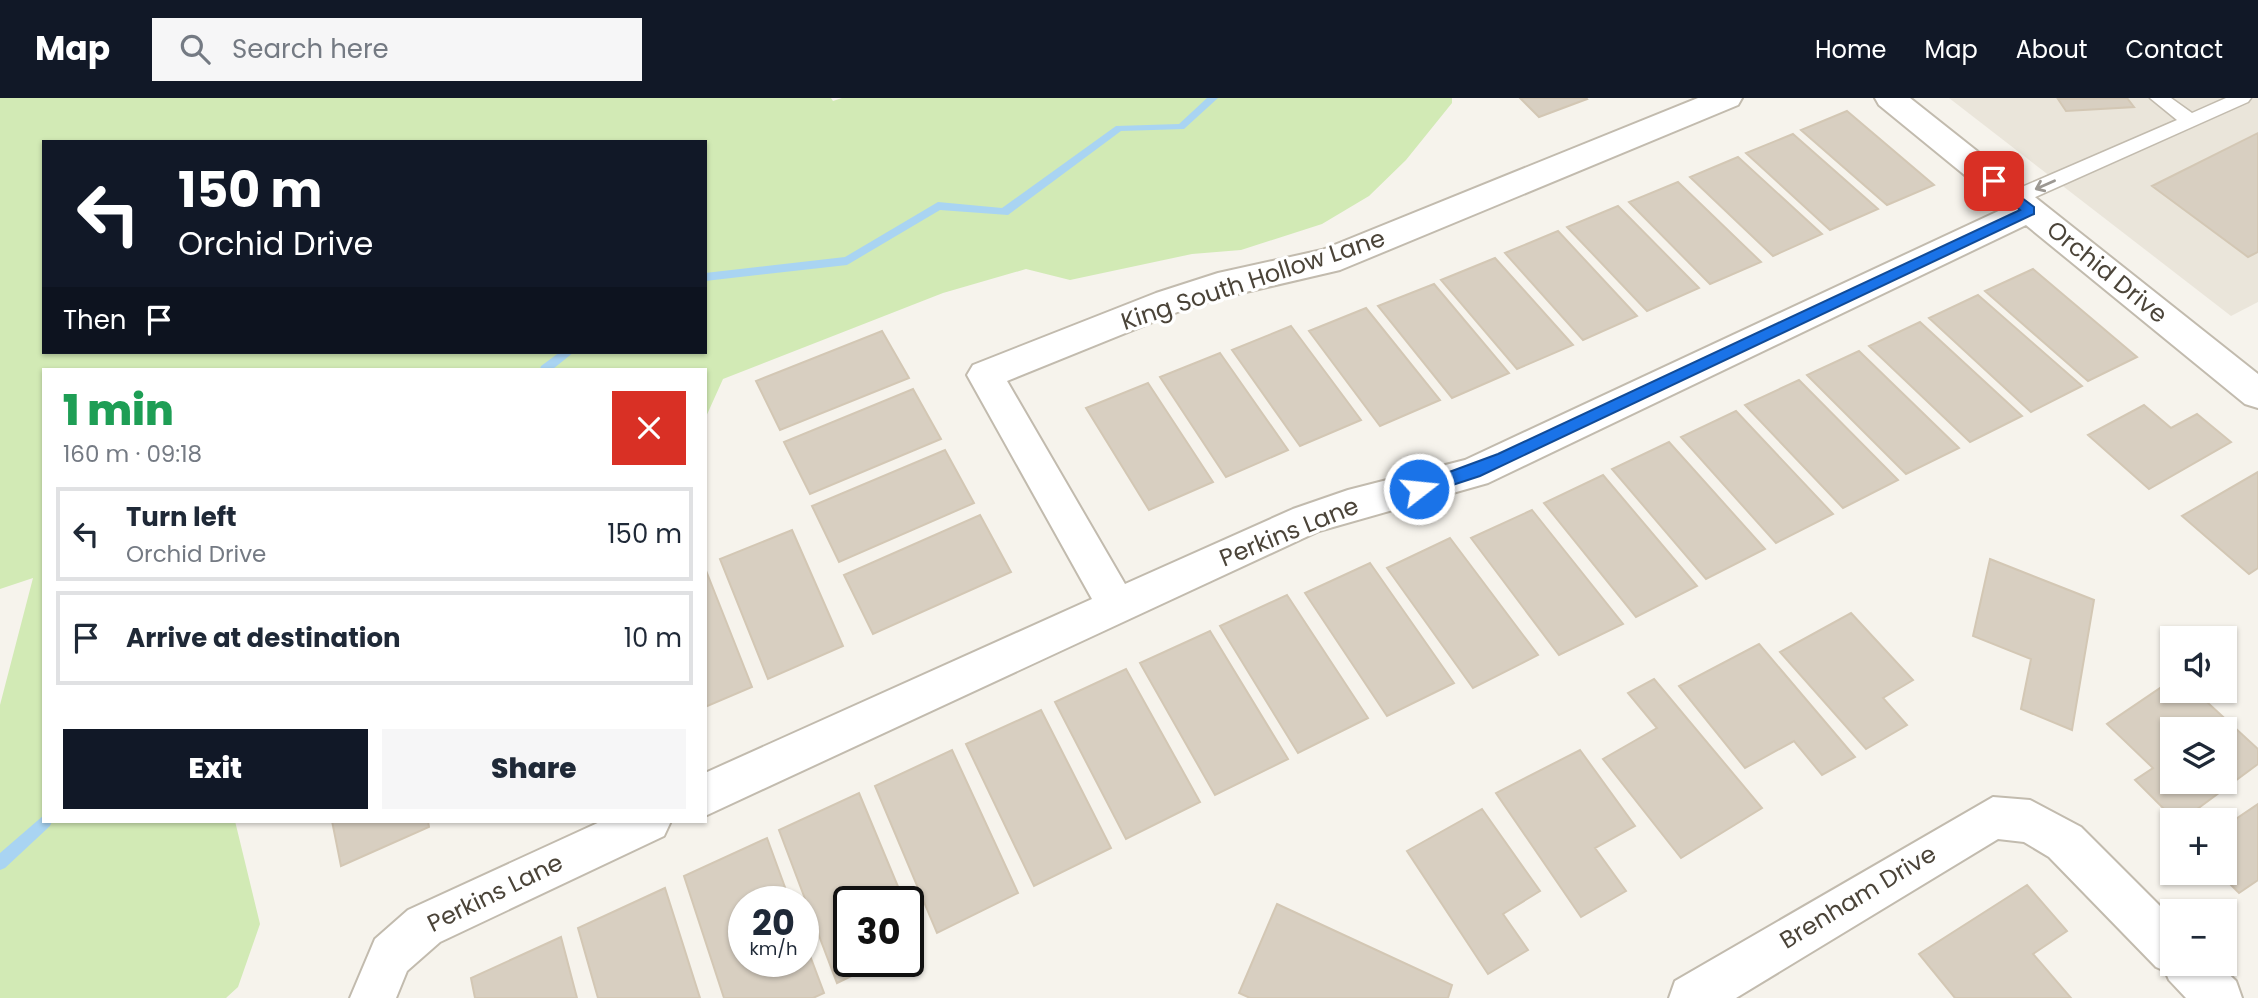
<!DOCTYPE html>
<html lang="en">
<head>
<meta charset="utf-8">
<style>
	:root { --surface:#fff; --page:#f6f6f7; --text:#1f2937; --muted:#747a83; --line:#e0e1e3; --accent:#111827 }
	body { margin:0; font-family:Poppins,sans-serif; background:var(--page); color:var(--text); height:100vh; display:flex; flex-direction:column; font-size:26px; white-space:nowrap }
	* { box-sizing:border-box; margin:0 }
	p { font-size:23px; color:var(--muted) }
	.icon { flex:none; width:38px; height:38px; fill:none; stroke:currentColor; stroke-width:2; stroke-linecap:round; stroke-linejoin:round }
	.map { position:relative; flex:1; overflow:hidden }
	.drawer { position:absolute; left:42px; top:270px; width:665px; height:455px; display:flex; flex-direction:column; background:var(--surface); border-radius:0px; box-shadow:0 2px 5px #0004 }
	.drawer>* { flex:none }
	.banner { position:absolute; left:42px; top:42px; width:665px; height:214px; border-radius:0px; box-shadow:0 2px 5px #0004; background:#111827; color:#fff; overflow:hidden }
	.tools { position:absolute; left:2160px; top:528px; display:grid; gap:14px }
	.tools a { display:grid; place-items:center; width:77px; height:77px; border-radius:0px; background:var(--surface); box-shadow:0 2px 5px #0004; font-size:35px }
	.speed { position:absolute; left:728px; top:788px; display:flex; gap:14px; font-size:35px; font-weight:700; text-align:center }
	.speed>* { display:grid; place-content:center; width:91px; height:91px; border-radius:50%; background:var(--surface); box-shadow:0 2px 5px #0004; line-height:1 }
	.speed small { font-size:18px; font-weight:400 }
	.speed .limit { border:4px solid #111; border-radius:10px; background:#fff; color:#111 }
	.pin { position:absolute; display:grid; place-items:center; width:60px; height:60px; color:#fff; margin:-30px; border-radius:14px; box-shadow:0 4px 10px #0006 }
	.me { position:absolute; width:77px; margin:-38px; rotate:74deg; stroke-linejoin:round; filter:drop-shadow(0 0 5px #0008) }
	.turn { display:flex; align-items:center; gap:24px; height:147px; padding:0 21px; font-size:32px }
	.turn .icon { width:91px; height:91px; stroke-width:2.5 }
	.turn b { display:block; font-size:49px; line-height:60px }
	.then { display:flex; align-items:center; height:66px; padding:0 21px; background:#0003; gap:14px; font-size:26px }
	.round { display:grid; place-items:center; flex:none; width:74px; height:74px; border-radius:0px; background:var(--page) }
	.summary { display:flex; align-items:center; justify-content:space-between; height:119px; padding:0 21px }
	h1 { font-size:42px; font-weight:800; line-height:52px; color:#1e9e55 }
	.button { display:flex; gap:14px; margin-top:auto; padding:14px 21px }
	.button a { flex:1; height:80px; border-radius:0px; background:var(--accent); color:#fff; font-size:28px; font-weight:800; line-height:80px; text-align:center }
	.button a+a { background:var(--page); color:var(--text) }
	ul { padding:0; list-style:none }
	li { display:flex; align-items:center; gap:21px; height:94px; margin:0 14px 10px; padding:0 7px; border:4px solid var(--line); border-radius:0px }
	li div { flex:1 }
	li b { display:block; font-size:26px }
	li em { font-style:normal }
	header { display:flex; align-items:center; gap:42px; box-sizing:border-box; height:98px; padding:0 35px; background:var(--accent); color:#fff }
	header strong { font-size:33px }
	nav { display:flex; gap:38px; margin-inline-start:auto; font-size:24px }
	.search { width:490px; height:63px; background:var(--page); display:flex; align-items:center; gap:18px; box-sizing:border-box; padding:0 24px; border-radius:0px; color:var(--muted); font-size:26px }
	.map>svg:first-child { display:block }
	.residential { fill:#eae5da }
	.green { fill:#d2eab5; fill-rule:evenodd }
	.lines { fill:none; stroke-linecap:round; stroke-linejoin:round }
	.stream { fill:#a9d4f2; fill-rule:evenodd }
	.building { fill:#d8cfc1; stroke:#d3c7b4; stroke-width:2; fill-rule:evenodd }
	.service-casing { stroke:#c2bbae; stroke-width:3 }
	.minor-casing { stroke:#c2bbae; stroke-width:4 }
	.service { fill:#fff; fill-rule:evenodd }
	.minor { fill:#fff; fill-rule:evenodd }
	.oneway { stroke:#9c9892 }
	.route { fill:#1a73e8; stroke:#114b97; stroke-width:2 }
	.labels { text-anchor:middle; stroke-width:7; stroke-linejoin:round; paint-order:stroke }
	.street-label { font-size:24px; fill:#4b4439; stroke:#fff }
</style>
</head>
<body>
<header>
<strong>Map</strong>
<div class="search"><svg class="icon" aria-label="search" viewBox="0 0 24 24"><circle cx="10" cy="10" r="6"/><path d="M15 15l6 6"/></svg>Search here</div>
<nav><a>Home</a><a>Map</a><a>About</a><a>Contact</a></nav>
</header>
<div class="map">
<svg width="2258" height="900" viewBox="0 0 2258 900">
	<rect width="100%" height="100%" fill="#f6f3ec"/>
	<path class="residential" d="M 1949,0 L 2258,0 L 2258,204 L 2231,218 Z"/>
	<path class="green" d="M 0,0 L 831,0 L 833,3 L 842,0 L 1452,0 L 1452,5 L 1406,62 L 1369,98 L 1322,126 L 1241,152 L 1192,156 L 1070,182 L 1026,171 L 943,195 L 723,281 L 705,321 L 705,271 L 44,271 L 44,723 L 235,723 L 260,826 L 238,889 L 226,900 L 0,900 L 0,607 L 33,480 L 0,491 ZM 44,44 L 705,44 L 705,254 L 44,254 Z"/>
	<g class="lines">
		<path class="stream" d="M 1207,0 L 1218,0 L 1184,31 L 1121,33 L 1008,117 L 940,112 L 847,167 L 705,183 L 705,175 L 845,159 L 938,104 L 1002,110 L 1116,28 L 1179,26 Z
			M 560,254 L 574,254 L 553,271 L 540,271 L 541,268 Z
			M 44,717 L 44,723 L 52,723 L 50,728 L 5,770 L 0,772 L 0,755 Z"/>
	</g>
	<path class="building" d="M 1520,0 L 1586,0 L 1587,1 L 1539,19 Z
		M 2127,0 L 2134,9 L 2066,13 L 2058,1 Z
		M 1847,13 L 1934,87 L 1887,107 L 1801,32 Z
		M 2258,35 L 2258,154 L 2248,159 L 2152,88 Z
		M 1793,36 L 1878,111 L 1830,132 L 1746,55 Z
		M 1738,59 L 1822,136 L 1773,158 L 1690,79 Z
		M 1678,84 L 1761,164 L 1710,186 L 1629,104 Z
		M 1618,108 L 1699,190 L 1647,213 L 1567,129 Z
		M 1558,133 L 1637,218 L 1583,242 L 1505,155 Z
		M 1495,160 L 1573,247 L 1517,271 L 1441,182 Z
		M 2033,171 L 2137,259 L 2088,283 L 1985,193 Z
		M 1434,186 L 1509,275 L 1452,300 L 1378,208 Z
		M 1978,197 L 2082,288 L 2031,314 L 1929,220 Z
		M 1366,210 L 1440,302 L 1380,328 L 1309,233 Z
		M 1920,224 L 2022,318 L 1970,344 L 1869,248 Z
		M 1291,228 L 1361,322 L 1300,348 L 1232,252 Z
		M 882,233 L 909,280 L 780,332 L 756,283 Z
		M 1859,253 L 1959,350 L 1906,376 L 1807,277 Z
		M 1220,255 L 1288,352 L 1226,379 L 1160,279 Z
		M 1799,282 L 1898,382 L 1843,410 L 1745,307 Z
		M 1148,285 L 1213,384 L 1149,412 L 1086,310 Z
		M 913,291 L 941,341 L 810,396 L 784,344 Z
		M 2144,307 L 2171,330 L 2197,316 L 2231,344 L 2149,391 L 2088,337 Z
		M 1736,313 L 1833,416 L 1776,445 L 1681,339 Z
		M 1669,344 L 1765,451 L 1706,481 L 1612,371 Z
		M 945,352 L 974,405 L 839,464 L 812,408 Z
		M 2258,374 L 2258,470 L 2249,476 L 2182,418 Z
		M 1603,377 L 1697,488 L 1636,519 L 1544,405 Z
		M 1532,412 L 1623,526 L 1559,557 L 1471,440 Z
		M 980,417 L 1011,474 L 873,536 L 844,477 Z
		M 792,432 L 843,548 L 768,581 L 720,461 Z
		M 1450,440 L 1538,557 L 1473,590 L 1387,470 Z
		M 1990,461 L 2094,502 L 2072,632 L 2021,611 L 2031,561 L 1973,538 Z
		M 1370,465 L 1454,585 L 1387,618 L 1305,495 Z
		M 705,470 L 752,589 L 705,609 Z
		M 1287,497 L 1368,620 L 1298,655 L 1220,528 Z
		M 1851,515 L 1913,582 L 1883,600 L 1907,627 L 1866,651 L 1780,554 Z
		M 1210,533 L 1288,661 L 1215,697 L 1140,565 Z
		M 1759,546 L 1855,659 L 1822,677 L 1794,643 L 1745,670 L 1679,588 Z
		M 1126,571 L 1200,704 L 1126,741 L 1055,604 Z
		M 1654,581 L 1762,710 L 1681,760 L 1603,661 L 1657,630 L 1628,595 Z
		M 2172,582 L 2172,593 L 2195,593 L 2258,651 L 2258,666 L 2181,723 L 2176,723 L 2135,682 L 2153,670 L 2107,626 ZM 2172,632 L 2224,632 L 2224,684 L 2172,684 Z
		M 1041,612 L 1111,750 L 1034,788 L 966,646 Z
		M 952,652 L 1018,795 L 937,835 L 875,688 Z
		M 1580,652 L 1635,728 L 1595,750 L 1626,793 L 1581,819 L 1496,695 Z
		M 859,695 L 904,803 L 849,803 L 849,863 L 882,863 L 837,885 L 779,732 Z
		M 2258,706 L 2258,782 L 2239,795 L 2219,775 L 2224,775 L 2224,729 Z
		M 1482,711 L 1540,793 L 1503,816 L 1528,852 L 1488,876 L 1407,753 Z
		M 332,723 L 428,723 L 429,729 L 341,768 Z
		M 767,740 L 790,803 L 744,803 L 744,863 L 803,863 L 803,839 L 824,895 L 813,900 L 724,900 L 684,778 Z
		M 2027,787 L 2067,833 L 2033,856 L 2071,900 L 1955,900 L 1919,856 Z
		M 665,790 L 700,900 L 598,900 L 578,830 Z
		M 1277,806 L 1452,887 L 1448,900 L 1250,900 L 1239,895 Z
		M 908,814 L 921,844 L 908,850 Z
		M 561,839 L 577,900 L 475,900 L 471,880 Z"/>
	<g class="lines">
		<g class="service-casing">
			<path id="service" d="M 2150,0 L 2171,0 L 2192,15 L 2226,0 L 2251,0 L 2248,4 L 2022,105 L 2008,105 L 2006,100 L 2008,95 L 2177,22 Z"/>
		</g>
		<g class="minor-casing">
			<path id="minor" d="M 1698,0 L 1742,0 L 1738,7 L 1340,172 L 1220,200 L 1180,213 L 1007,283 L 1125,486 L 1293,411 L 1348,392 L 1465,362 L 2005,110 L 1879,7 L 1875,0 L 1910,0 L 2258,276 L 2258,310 L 2245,306 L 2026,127 L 1488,385 L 1319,433 L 705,718 L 705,675 L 1092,501 L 967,277 L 973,267 L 1156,195 L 1218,175 L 1322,152 Z
				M 1993,699 L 2030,702 L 2081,729 L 2172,820 L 2172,866 L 2218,866 L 2236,883 L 2242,900 L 2186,900 L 2169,882 L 2165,873 L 2156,869 L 2049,759 L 2024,744 L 1998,741 L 1736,900 L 1669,900 L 1675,883 Z
				M 602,723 L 671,723 L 664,738 L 440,844 L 407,873 L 396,900 L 350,900 L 375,841 L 408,812 Z"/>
		</g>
		<use href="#service" class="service"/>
		<use href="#minor" class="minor"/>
	</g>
	<defs><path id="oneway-shaft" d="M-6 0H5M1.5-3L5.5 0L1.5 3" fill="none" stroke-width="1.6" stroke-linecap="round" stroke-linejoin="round" transform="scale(1.75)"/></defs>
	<use class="oneway" href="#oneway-shaft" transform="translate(2045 87) rotate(156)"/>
	<path class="route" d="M 1994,79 L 2034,109 L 2034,116 L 1480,378 L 1419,398 L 1414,396 L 1414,387 L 1498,356 L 2020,112 L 1989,87 L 1988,83 Z"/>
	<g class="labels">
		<g class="street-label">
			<text transform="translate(2107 174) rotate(39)" y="8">Orchid Drive</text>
			<text transform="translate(1253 182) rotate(-18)" y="8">King South Hollow Lane</text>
			<text transform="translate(1289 434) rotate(-22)" y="8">Perkins Lane</text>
			<text transform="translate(495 795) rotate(-26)" y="8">Perkins Lane</text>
			<text transform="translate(1858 799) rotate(-31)" y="8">Brenham Drive</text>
		</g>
	</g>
</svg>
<div class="tools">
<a><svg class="icon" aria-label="sound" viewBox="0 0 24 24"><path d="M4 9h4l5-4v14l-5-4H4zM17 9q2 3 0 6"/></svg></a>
<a><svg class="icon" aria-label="layers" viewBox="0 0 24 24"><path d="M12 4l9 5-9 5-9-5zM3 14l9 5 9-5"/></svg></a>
<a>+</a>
<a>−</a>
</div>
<div class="speed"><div>20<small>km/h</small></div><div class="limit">30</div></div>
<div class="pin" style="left:1994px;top:83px;background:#d93025"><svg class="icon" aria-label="arrive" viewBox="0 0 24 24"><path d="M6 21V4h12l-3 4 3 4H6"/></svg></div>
<svg class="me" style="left:1419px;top:391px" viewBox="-20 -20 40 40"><circle r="17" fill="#1a73e8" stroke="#fff" stroke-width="3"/><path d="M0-11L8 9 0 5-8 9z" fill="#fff"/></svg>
<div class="banner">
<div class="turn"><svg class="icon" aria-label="left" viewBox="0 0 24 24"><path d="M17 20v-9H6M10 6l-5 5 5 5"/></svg><div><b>150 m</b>Orchid Drive</div></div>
<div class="then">Then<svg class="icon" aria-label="arrive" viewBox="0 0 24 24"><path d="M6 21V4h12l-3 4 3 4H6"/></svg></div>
</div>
<section class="drawer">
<div class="summary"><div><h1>1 min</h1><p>160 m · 09:18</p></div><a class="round" style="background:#d93025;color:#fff"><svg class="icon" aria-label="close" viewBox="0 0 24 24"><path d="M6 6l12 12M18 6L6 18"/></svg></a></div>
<ul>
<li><svg class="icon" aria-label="left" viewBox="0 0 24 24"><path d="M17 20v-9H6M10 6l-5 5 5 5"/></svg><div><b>Turn left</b><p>Orchid Drive</p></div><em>150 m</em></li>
<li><svg class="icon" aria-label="arrive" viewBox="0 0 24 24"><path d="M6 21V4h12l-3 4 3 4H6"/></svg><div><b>Arrive at destination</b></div><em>10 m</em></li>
</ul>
<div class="button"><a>Exit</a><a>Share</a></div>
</section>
</div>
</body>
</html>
